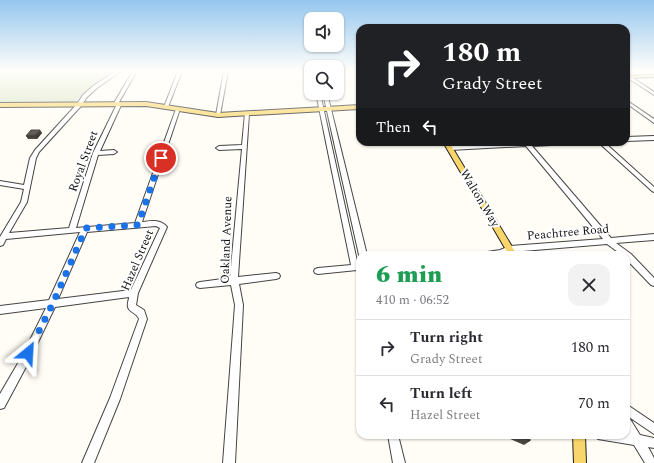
<!DOCTYPE html>
<html lang="en">
<head>
<meta charset="utf-8">
<style>
	:root { --surface:#fff; --page:#f2f2f3; --text:#2b2b33; --muted:#7c7c81; --line:#e1e1e2 }
	body { margin:0; font-family:Spectral,serif; background:var(--page); color:var(--text); height:100vh; display:flex; flex-direction:column; font-size:15px; white-space:nowrap }
	* { box-sizing:border-box; margin:0 }
	p { font-size:13px; color:var(--muted) }
	.icon { flex:none; width:22px; height:22px; fill:none; stroke:currentColor; stroke-width:2; stroke-linecap:round; stroke-linejoin:round }
	.map { position:relative; flex:1; overflow:hidden }
	.sheet { position:absolute; left:356px; top:251px; width:274px; height:188px; display:flex; flex-direction:column; background:var(--surface); border-radius:12px; box-shadow:0 1px 3px #0004 }
	.sheet>* { flex:none }
	.banner { position:absolute; left:356px; top:24px; width:274px; height:122px; border-radius:12px; box-shadow:0 1px 3px #0004; background:#202124; color:#fff; overflow:hidden }
	.fabs { position:absolute; left:304px; top:12px; display:grid; gap:8px }
	.fabs a { display:grid; place-items:center; width:40px; height:40px; border-radius:8px; background:var(--surface); box-shadow:0 1px 3px #0004; font-size:20px }
	.pin { position:absolute; display:grid; place-items:center; width:34px; height:34px; color:#fff; margin:-17px; border:2px solid #fff; border-radius:50%; box-shadow:0 1px 4px #0007 }
	.me { position:absolute; width:44px; margin:-22px; rotate:27deg; stroke-linejoin:round; filter:drop-shadow(0 0 3px #0008) }
	.turn { display:flex; align-items:center; gap:14px; height:84px; padding:0 20px; font-size:18px }
	.turn .icon { width:52px; height:52px; stroke-width:2.5 }
	.turn b { display:block; font-size:28px; line-height:34px }
	.then { display:flex; align-items:center; height:38px; padding:0 20px; background:#0003; gap:8px; font-size:15px }
	.round { display:grid; place-items:center; flex:none; width:42px; height:42px; border-radius:12px; background:var(--page) }
	.overview { display:flex; align-items:center; justify-content:space-between; height:68px; padding:0 20px }
	h1 { font-size:24px; font-weight:800; line-height:30px; color:#1e9e55 }
	ul { padding:0; list-style:none }
	li { display:flex; align-items:center; gap:12px; height:56px; padding:0 20px; border-top:1px solid var(--line) }
	li div { flex:1 }
	li b { display:block; font-size:15px }
	li em { font-style:normal }
	.map>svg:first-child { display:block }
	.cemetery { fill:#d9e3c4 }
	.lines { fill:none; stroke-linecap:round; stroke-linejoin:round }
	.minor-casing { stroke:#444; stroke-width:2 }
	.major-casing { stroke:#222; stroke-width:2 }
	.minor { fill:#fff; fill-rule:evenodd }
	.major { fill:#f9d66b; fill-rule:evenodd }
	.wall { fill:#4d4742 }
	.shaded-wall { fill:#3f3936 }
	.building { fill:#5a524d; stroke:#3f3936 }
	.route { stroke:#1a73e8; stroke-width:7; stroke-dasharray:0 12.6 }
	.labels { text-anchor:middle; stroke-width:4; stroke-linejoin:round; paint-order:stroke }
	.street-label { font-size:12px; fill:#111; stroke:#fff }
</style>
</head>
<body>
<div class="map">
<svg width="654" height="463" viewBox="0 0 654 463">
	<rect width="100%" height="100%" fill="#fffdf5"/>
	<path class="cemetery" d="M 0,71 L 116,71 L 73,103 L 0,103 Z"/>
	<g class="lines">
		<g class="minor-casing">
			<path id="minor" d="M 116,71 L 121,71 L 97,88 L 87,97 L 81,106 L 39,152 L 36,158 L 27,202 L 9,233 L 69,228 L 93,153 L 117,104 L 114,103 L 133,71 L 137,71 L 119,102 L 122,103 L 100,151 L 114,150 L 117,152 L 114,154 L 98,155 L 76,228 L 135,223 L 176,109 L 180,108 L 180,109 L 142,222 C 152,221 160,219 167,227 L 138,293 L 136,305 L 144,310 L 147,319 L 120,399 L 94,463 L 82,463 L 110,398 L 139,319 C 137,313 129,312 128,307 C 127,304 129,300 129,297 L 55,307 L 27,365 L 4,408 L 0,409 L 0,394 L 21,358 L 46,308 L 0,314 L 0,306 L 49,300 L 80,232 L 6,239 L 3,245 L 0,246 L 0,237 L 21,202 L 24,189 L 0,185 L 0,181 L 24,185 L 30,158 L 35,150 L 77,104 L 83,95 L 93,86 ZM 156,226 L 160,228 L 131,290 L 58,299 L 87,232 Z
				M 178,71 L 182,71 L 168,107 L 164,108 L 164,107 Z
				M 224,71 L 228,71 L 220,115 L 218,116 L 216,115 Z
				M 628,76 L 630,76 L 654,92 L 654,95 L 628,78 Z
				M 316,93 L 320,93 L 357,261 L 360,264 L 360,272 L 357,270 L 318,274 L 315,273 L 314,271 L 315,269 L 318,268 L 351,265 Z
				M 323,93 L 327,93 L 367,255 L 360,255 L 360,256 L 359,255 Z
				M 626,100 L 654,119 L 654,123 L 626,103 Z
				M 245,113 L 249,114 L 238,277 L 276,273 L 279,274 L 280,276 L 279,278 L 276,279 L 239,284 L 243,305 L 235,463 L 223,463 L 235,305 L 231,285 L 200,288 L 197,287 L 196,285 L 197,283 L 200,282 L 230,278 L 242,149 L 219,150 L 216,148 L 219,146 L 242,145 Z
				M 654,136 L 654,140 L 626,141 L 626,137 Z
				M 523,142 L 574,142 L 571,144 L 532,146 L 611,238 L 654,234 L 654,240 L 616,243 L 631,254 L 654,278 L 654,286 L 651,285 L 626,259 L 626,255 L 622,255 L 607,244 L 511,252 L 504,255 L 480,255 L 481,253 L 500,250 L 510,246 L 603,239 L 526,146 L 450,150 L 447,148 L 450,146 Z
				M 598,142 L 604,142 L 654,187 L 654,192 L 652,191 Z
				M 626,404 L 654,423 L 654,434 L 626,415 Z
				M 626,418 L 630,419 L 640,435 L 654,438 L 654,448 L 648,447 L 654,458 L 654,463 L 645,463 L 634,445 L 598,439 L 597,435 L 626,435 Z
				M 388,435 L 398,435 L 405,463 L 393,463 Z"/>
		</g>
		<g class="major-casing">
			<path id="major" d="M 654,75 L 654,77 L 626,78 L 626,76 Z
				M 146,102 L 218,113 L 360,105 L 360,109 L 218,117 L 146,106 L 0,107 L 0,103 Z
				M 443,142 L 449,142 L 517,255 L 509,255 Z
				M 573,435 L 585,435 L 586,463 L 574,463 Z"/>
		</g>
		<use href="#minor" class="minor"/>
		<use href="#major" class="major"/>
	</g>
	<path class="wall" d="M 40,130 L 42,133 L 37,139 L 28,139 L 26,136 Z
		M 501,435 L 530,435 L 530,441 L 524,445 Z"/>
	<path class="shaded-wall" d="M 40,130 L 42,133 L 37,139 L 35,136 Z"/>
	<path class="building" d="M 31,130 L 40,130 L 35,136 L 26,136 Z
		M 516,435 L 530,435 L 530,441 Z"/>
	<linearGradient id="sky" x2="0" y2="1"><stop stop-color="#95c6ee"/><stop offset="0.52" stop-color="#fffefa"/><stop offset="1" stop-color="#fffefa" stop-opacity="0"/></linearGradient>
	<rect width="654" height="136" fill="url(#sky)"/>
	<g class="lines">
		<path class="route" d="M 28,353 L 53,303 L 86,228 L 138,225 L 161,158"/>
	</g>
	<g class="labels">
		<g class="street-label">
			<text transform="translate(83 161) rotate(-70)" y="4">Royal Street</text>
			<text transform="translate(480 198) rotate(59)" y="4">Walton Way</text>
			<text transform="translate(568 232) rotate(-5)" y="4">Peachtree Road</text>
			<text transform="translate(226 240) rotate(-88)" y="4">Oakland Avenue</text>
			<text transform="translate(137 260) rotate(-67)" y="4">Hazel Street</text>
		</g>
	</g>
</svg>
<div class="fabs">
<a><svg class="icon" aria-label="sound" viewBox="0 0 24 24"><path d="M4 9h4l5-4v14l-5-4H4zM17 9q2 3 0 6"/></svg></a>
<a><svg class="icon" aria-label="search" viewBox="0 0 24 24"><circle cx="10" cy="10" r="6"/><path d="M15 15l6 6"/></svg></a>
</div>
<div class="pin" style="left:161px;top:158px;background:#d93025"><svg class="icon" aria-label="arrive" viewBox="0 0 24 24"><path d="M6 21V4h12l-3 4 3 4H6"/></svg></div>
<svg class="me" style="left:28px;top:353px" viewBox="-20 -20 40 40"><path d="M0-17L14 15 0 8-14 15z" fill="#1a73e8" stroke="#fff" stroke-width="4"/></svg>
<div class="banner">
<div class="turn"><svg class="icon" aria-label="right" viewBox="0 0 24 24"><path d="M7 20v-9h11M14 6l5 5-5 5"/></svg><div><b>180 m</b>Grady Street</div></div>
<div class="then">Then<svg class="icon" aria-label="left" viewBox="0 0 24 24"><path d="M17 20v-9H6M10 6l-5 5 5 5"/></svg></div>
</div>
<section class="sheet">
<div class="overview"><div><h1>6 min</h1><p>410 m · 06:52</p></div><a class="round"><svg class="icon" aria-label="close" viewBox="0 0 24 24"><path d="M6 6l12 12M18 6L6 18"/></svg></a></div>
<ul>
<li><svg class="icon" aria-label="right" viewBox="0 0 24 24"><path d="M7 20v-9h11M14 6l5 5-5 5"/></svg><div><b>Turn right</b><p>Grady Street</p></div><em>180 m</em></li>
<li><svg class="icon" aria-label="left" viewBox="0 0 24 24"><path d="M17 20v-9H6M10 6l-5 5 5 5"/></svg><div><b>Turn left</b><p>Hazel Street</p></div><em>70 m</em></li>
</ul>
</section>
</div>
</body>
</html>
